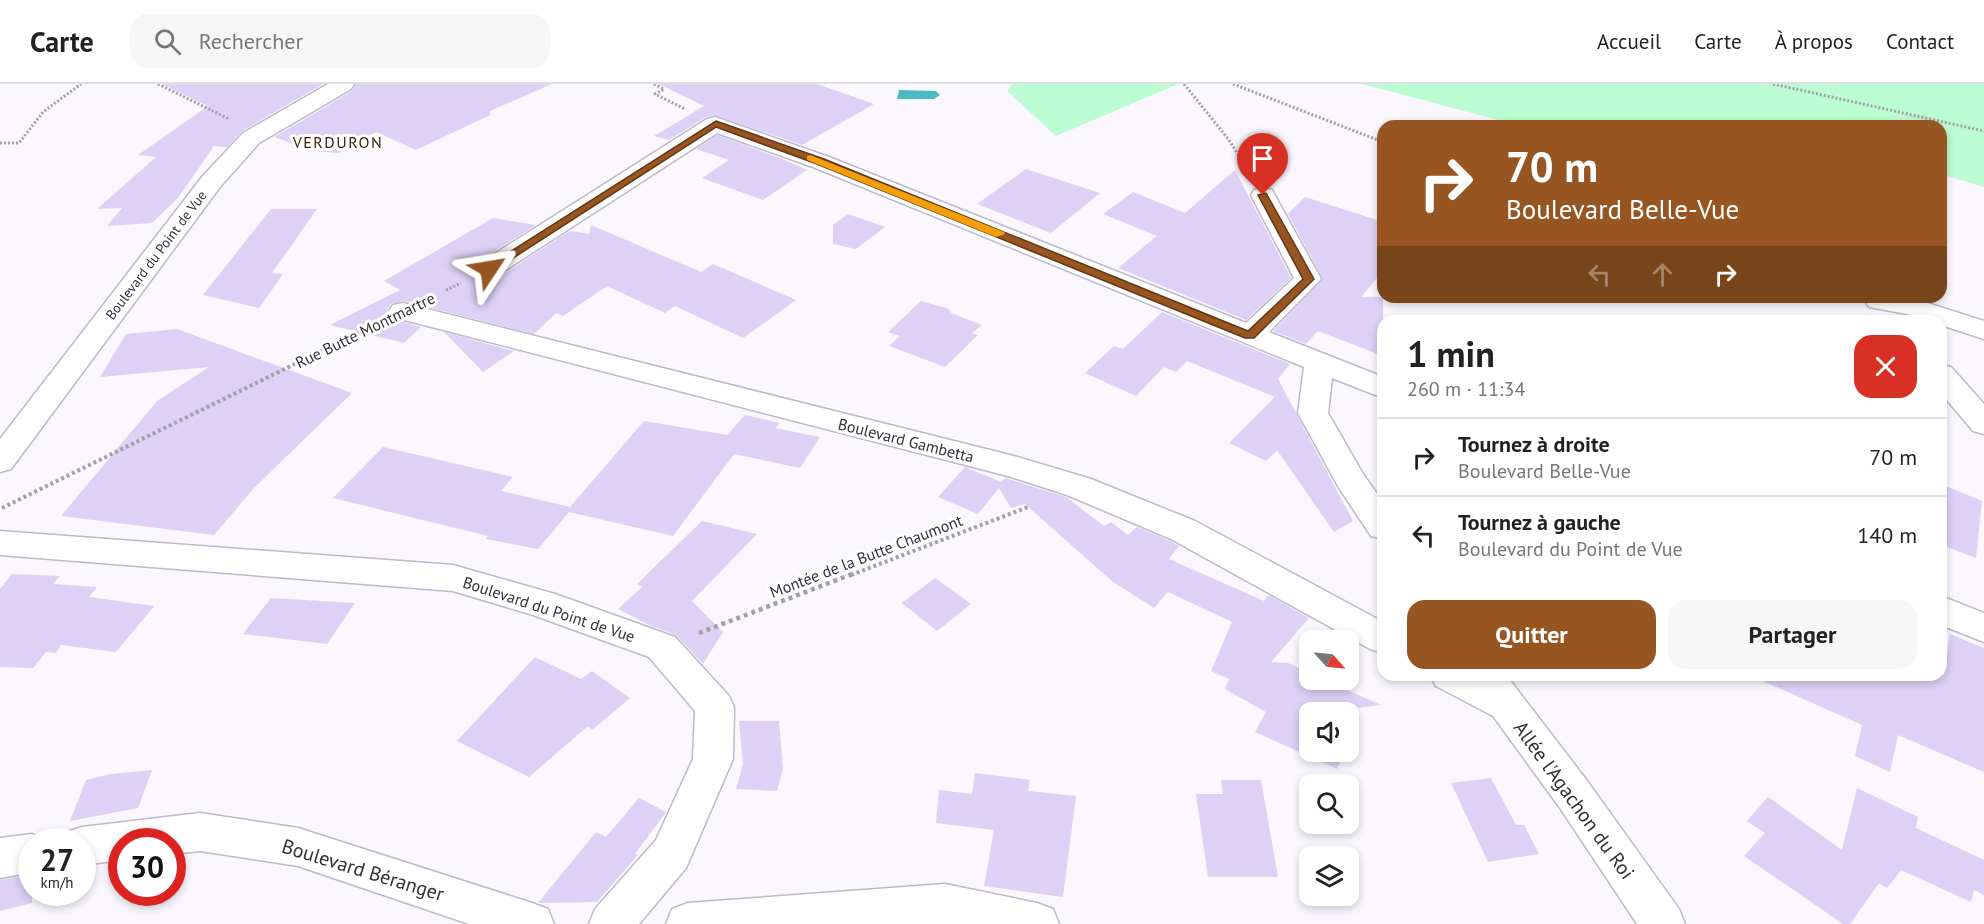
<!DOCTYPE html>
<html lang="fr">
<head>
<meta charset="utf-8">
<style>
	:root { --surface:#fff; --page:#f6f6f6; --text:#222; --muted:#767676; --line:#e0e0e0; --accent:#965521 }
	body { margin:0; font-family:"PT Sans",sans-serif; background:var(--page); color:var(--text); height:100vh; display:flex; flex-direction:column; font-size:22px; white-space:nowrap }
	* { box-sizing:border-box; margin:0 }
	p { font-size:20px; color:var(--muted) }
	.icon { flex:none; width:33px; height:33px; fill:none; stroke:currentColor; stroke-width:2; stroke-linecap:round; stroke-linejoin:round }
	.map { position:relative; flex:1; overflow:hidden }
	.drawer { position:absolute; left:1377px; top:231px; width:570px; height:366px; display:flex; flex-direction:column; background:var(--surface); border-radius:18px; box-shadow:0 3px 9px #0003 }
	.drawer>* { flex:none }
	.hud { position:absolute; left:1377px; top:36px; width:570px; height:183px; border-radius:18px; box-shadow:0 3px 9px #0003; background:#965521; color:#fff; overflow:hidden }
	.needle { width:39px; rotate:117deg }
	.fabs { position:absolute; left:1299px; top:546px; display:grid; gap:12px }
	.fabs a { display:grid; place-items:center; width:60px; height:60px; border-radius:12px; background:var(--surface); box-shadow:0 3px 9px #0003; font-size:30px }
	.speed { position:absolute; left:18px; top:744px; display:flex; gap:12px; font-size:30px; font-weight:700; text-align:center }
	.speed>* { display:grid; place-content:center; width:78px; height:78px; border-radius:50%; background:var(--surface); box-shadow:0 3px 9px #0003; line-height:1 }
	.speed small { font-size:15px; font-weight:400 }
	.speed .limit { border:9px solid #d22; background:#fff; color:#111 }
	.pin { position:absolute; display:grid; place-items:center; width:51px; height:51px; color:#fff; margin:-62px -26px; border-radius:50% 50% 50% 0; rotate:-45deg; box-shadow:0 0 6px #0007 }
	.pin .icon { rotate:45deg }
	.me { position:absolute; width:66px; margin:-33px; rotate:57deg; stroke-linejoin:round; filter:drop-shadow(0 0 4px #0008) }
	.turn { display:flex; align-items:center; gap:21px; height:126px; padding:0 30px; font-size:27px }
	.turn .icon { width:78px; height:78px; stroke-width:2.5 }
	.turn b { display:block; font-size:42px; line-height:51px }
	.lanes { display:flex; align-items:center; height:57px; padding:0 30px; background:#0003; justify-content:center; gap:30px; direction:ltr }
	.lanes .off { opacity:.35 }
	.round { display:grid; place-items:center; flex:none; width:63px; height:63px; border-radius:18px; background:var(--page) }
	.summary { display:flex; align-items:center; justify-content:space-between; height:102px; padding:0 30px }
	h1 { font-size:36px; font-weight:700; line-height:45px }
	.action { display:flex; gap:12px; margin-top:auto; padding:12px 30px }
	.action a { flex:1; height:69px; border-radius:18px; background:var(--accent); color:#fff; font-size:24px; font-weight:700; line-height:69px; text-align:center }
	.action a+a { background:var(--page); color:var(--text) }
	ul { padding:0; list-style:none }
	li { display:flex; align-items:center; gap:18px; height:78px; padding:0 30px; border-top:2px solid var(--line) }
	li div { flex:1 }
	li b { display:block; font-size:22px }
	li em { font-style:normal }
	header { display:flex; align-items:center; gap:36px; box-sizing:border-box; height:84px; padding:0 30px; background:var(--surface); border-bottom:2px solid var(--line) }
	header strong { font-size:28px }
	nav { display:flex; gap:33px; margin-inline-start:auto; font-size:21px }
	.search { width:420px; height:54px; background:var(--page); display:flex; align-items:center; gap:15px; box-sizing:border-box; padding:0 21px; border-radius:18px; color:var(--muted); font-size:22px }
	.map>svg:first-child { display:block }
	.green { fill:#bbfcd2 }
	.water { fill:#49b9c2 }
	.building { fill:#ddd1f5 }
	.lines { fill:none; stroke-linecap:round; stroke-linejoin:round }
	.minor-casing { stroke:#beb9c9; stroke-width:3 }
	.path-far2 { stroke:#a29fa6; stroke-width:3; stroke-dasharray:2 2; stroke-linecap:butt }
	.path-far1 { stroke:#a29fa6; stroke-width:4; stroke-dasharray:3 3; stroke-linecap:butt }
	.path { stroke:#a29fa6; stroke-width:4.5; stroke-dasharray:4 4; stroke-linecap:butt }
	.minor { fill:#fff; fill-rule:evenodd }
	.route { fill:#965521; stroke:#623715; stroke-width:1.5 }
	.slow { fill:#f59e0b }
	.labels { text-anchor:middle; stroke-width:6; stroke-linejoin:round; paint-order:stroke }
	.far-street-label { font-size:14px; fill:#333137; stroke:#fff }
	.far-quarter-label { font-size:16px; letter-spacing:1.5px; fill:#3f2007; stroke:#fff }
	.street-label { font-size:16px; fill:#333137; stroke:#fff }
	.near-street-label { font-size:20px; fill:#333137; stroke:#fff }
</style>
</head>
<body>
<header>
<strong>Carte</strong>
<div class="search"><svg class="icon" aria-label="search" viewBox="0 0 24 24"><circle cx="10" cy="10" r="6"/><path d="M15 15l6 6"/></svg>Rechercher</div>
<nav><a>Accueil</a><a>Carte</a><a>À propos</a><a>Contact</a></nav>
</header>
<div class="map">
<svg width="1984" height="840" viewBox="0 0 1984 840">
	<rect width="100%" height="100%" fill="#faf7fe"/>
	<path class="green" d="M 1013,0 L 1178,0 L 1056,52 L 1007,7 Z
		M 1362,0 L 1984,0 L 1984,103 L 1941,90 L 1941,42 L 1773,42 L 1750,36 L 1744,42 L 1521,42 Z"/>
	<path class="water" d="M 899,6 L 936,7 L 940,11 L 934,15 L 897,15 Z"/>
	<path class="building" d="M 162,0 L 323,0 L 242,47 L 227,63 L 214,62 L 178,114 L 152,139 L 107,142 L 122,124 L 97,125 L 156,73 L 138,71 L 208,22 Z
		M 356,0 L 552,0 L 490,27 L 490,31 L 416,66 L 376,48 L 338,69 L 315,67 L 274,53 L 352,7 Z
		M 659,0 L 817,0 L 874,20 L 802,61 L 714,31 L 706,33 L 669,56 L 654,52 L 704,22 Z
		M 717,51 L 780,74 L 807,86 L 763,116 L 702,94 L 729,76 L 696,65 Z
		M 1026,85 L 1100,109 L 1051,149 L 977,120 Z
		M 1235,86 L 1291,194 L 1246,236 L 1118,184 L 1157,152 L 1103,130 L 1133,108 L 1185,129 Z
		M 1305,113 L 1383,138 L 1383,187 L 1361,213 L 1383,213 L 1383,272 L 1318,247 L 1306,260 L 1273,247 L 1323,195 L 1288,130 Z
		M 271,125 L 317,125 L 272,189 L 283,190 L 259,224 L 203,211 Z
		M 848,130 L 885,143 L 856,165 L 833,160 L 833,141 Z
		M 493,134 L 536,141 L 479,177 L 474,186 L 480,193 L 489,195 L 499,193 L 570,147 L 589,150 L 591,141 L 701,188 L 713,180 L 796,216 L 743,254 L 675,222 L 665,229 L 607,202 L 563,232 L 556,229 L 534,250 L 404,217 L 391,220 L 387,226 L 391,234 L 421,243 L 404,259 L 330,241 L 400,206 L 384,197 Z
		M 921,217 L 949,225 L 951,229 L 982,241 L 972,249 L 978,251 L 945,283 L 889,262 L 900,252 L 888,248 Z
		M 1162,228 L 1290,280 L 1278,295 L 1353,437 L 1334,448 L 1277,366 L 1266,377 L 1229,359 L 1275,313 L 1187,277 L 1176,288 L 1164,283 L 1136,312 L 1085,289 L 1114,262 L 1123,265 Z
		M 177,245 L 352,309 L 254,404 L 214,451 L 61,432 L 157,317 L 209,283 L 100,293 L 126,250 Z
		M 444,248 L 514,267 L 483,288 Z
		M 745,331 L 780,339 L 775,344 L 820,353 L 800,384 L 734,370 L 673,452 L 569,428 L 538,465 L 486,455 L 488,452 L 333,414 L 383,363 L 513,393 L 501,407 L 570,423 L 644,337 L 727,351 Z
		M 965,383 L 1001,398 L 1005,394 L 1066,413 L 1104,442 L 1111,438 L 1128,451 L 1137,443 L 1170,457 L 1179,462 L 1169,475 L 1264,517 L 1268,511 L 1309,534 L 1271,578 L 1288,579 L 1310,589 L 1310,596 L 1324,596 L 1381,621 L 1338,626 L 1343,628 L 1310,628 L 1310,668 L 1345,668 L 1337,685 L 1255,648 L 1266,628 L 1225,605 L 1229,595 L 1211,587 L 1232,538 L 1168,508 L 1154,524 L 1113,498 L 1025,420 L 1011,424 L 999,404 L 978,430 L 938,413 Z
		M 1941,400 L 1982,417 L 1976,474 L 1941,461 Z
		M 702,437 L 757,450 L 692,517 L 723,548 L 703,580 L 676,551 L 649,541 L 618,525 L 642,503 L 637,500 Z
		M 12,490 L 60,492 L 53,500 L 97,503 L 89,513 L 154,522 L 116,568 L 61,561 L 56,569 L 46,568 L 33,584 L 0,583 L 0,505 Z
		M 935,494 L 971,520 L 937,547 L 902,519 Z
		M 271,514 L 355,519 L 327,560 L 243,550 Z
		M 1950,550 L 1984,564 L 1984,688 L 1898,651 L 1890,688 L 1855,672 L 1862,641 L 1749,591 L 1944,591 Z
		M 535,573 L 581,595 L 592,587 L 630,614 L 592,646 L 588,642 L 529,693 L 457,657 Z
		M 1348,631 L 1360,635 L 1348,659 Z
		M 739,637 L 779,637 L 783,685 L 777,707 L 736,705 L 743,680 Z
		M 152,686 L 138,724 L 70,737 L 86,696 L 111,690 Z
		M 975,689 L 1030,696 L 1028,707 L 1076,712 L 1063,813 L 984,802 L 994,746 L 936,739 L 939,706 L 972,710 Z
		M 1491,694 L 1516,741 L 1524,741 L 1539,770 L 1488,778 L 1451,699 Z
		M 1221,696 L 1261,696 L 1278,793 L 1208,793 L 1196,710 L 1223,710 Z
		M 1857,704 L 1918,733 L 1916,744 L 1984,776 L 1984,811 L 1974,806 L 1971,818 L 1901,786 L 1887,804 L 1879,799 L 1850,840 L 1843,840 L 1744,772 L 1765,749 L 1747,737 L 1768,713 L 1842,766 Z
		M 639,714 L 666,728 L 635,770 L 638,771 L 597,818 L 538,819 L 596,748 L 606,753 Z
		M 32,790 L 32,819 L 0,827 L 0,796 Z"/>
	<g class="lines">
		<g class="minor-casing">
			<path id="minor" d="M 328,0 L 354,0 L 351,5 L 259,59 L 220,103 L 11,385 L 0,388 L 0,355 L 202,93 L 243,49 Z
				M 715,33 L 829,73 L 1246,239 L 1294,194 L 1251,111 L 1254,106 L 1263,104 L 1272,106 L 1321,195 L 1269,248 L 1383,293 L 1383,314 L 1332,294 L 1328,329 L 1363,390 L 1383,418 L 1383,455 L 1371,452 L 1339,404 L 1298,329 L 1304,283 L 813,83 L 717,49 L 498,191 L 489,193 L 480,191 L 476,185 L 480,179 L 707,35 Z
				M 1868,213 L 1912,214 L 1984,237 L 1984,255 L 1941,241 L 1941,237 L 1929,237 L 1907,230 L 1869,223 L 1865,217 Z
				M 403,219 L 1014,372 L 1091,395 L 1195,437 L 1383,538 L 1383,569 L 1370,565 L 1171,455 L 1067,411 L 1008,392 L 393,233 L 389,227 L 393,221 Z
				M 1941,281 L 1951,283 L 1984,320 L 1984,350 L 1973,347 L 1941,309 Z
				M 0,447 L 453,481 L 555,510 L 675,553 L 729,612 L 734,623 L 733,675 L 686,784 L 639,840 L 589,840 L 595,825 L 656,756 L 693,675 L 695,627 L 649,573 L 533,531 L 453,507 L 0,471 Z
				M 1941,512 L 1984,529 L 1984,558 L 1941,541 Z
				M 1430,591 L 1506,591 L 1588,698 L 1679,825 L 1685,840 L 1637,840 L 1560,724 L 1493,632 L 1436,602 Z
				M 200,729 L 298,744 L 532,819 L 548,825 L 554,840 L 469,840 L 298,782 L 200,767 L 172,770 L 172,758 L 122,758 L 122,776 L 82,781 L 82,758 L 63,758 L 67,748 L 82,743 Z
				M 32,750 L 48,758 L 32,758 L 32,788 L 0,794 L 0,754 Z
				M 945,800 L 1037,819 L 1053,825 L 1059,840 L 666,840 L 672,825 L 688,819 Z"/>
		</g>
		<path class="path-far2" d="M 158,0 L 229,35
			M 654,0 L 664,5 L 655,10 L 685,25
			M 1184,0 L 1229,56 L 1248,86
			M 1233,0 L 1383,58
			M 1773,0 L 1984,47
			M 0,59 L 19,59 L 43,28 L 81,0
			M 446,206 L 461,199"/>
		<path class="path-far1" d="M 2,424 L 372,242
			M 851,491 L 1028,423"/>
		<path class="path" d="M 699,549 L 855,489"/>
		<use href="#minor" class="minor"/>
	</g>
	<path class="route" d="M 716,37 L 824,75 L 1248,247 L 1303,195 L 1258,111 L 1266,109 L 1314,195 L 1254,254 L 1245,254 L 817,80 L 716,43 L 493,187 L 483,185 Z"/>
	<path class="slow" d="M 810,71 L 1004,148 L 1005,150 L 996,153 L 807,76 L 807,72 Z"/>
	<g class="labels">
		<g class="far-street-label">
			<text transform="translate(156 171) rotate(-53)" y="5">Boulevard du Point de Vue</text>
		</g>
		<g class="far-quarter-label">
			<text x="338" y="64">VERDURON</text>
		</g>
		<g class="street-label">
			<text transform="translate(365 246) rotate(-26)" y="6">Rue Butte Montmartre</text>
			<text transform="translate(906 356) rotate(14)" y="6">Boulevard Gambetta</text>
			<text transform="translate(866 472) rotate(-21)" y="6">Montée de la Butte Chaumont</text>
			<text transform="translate(549 525) rotate(18)" y="6">Boulevard du Point de Vue</text>
		</g>
		<g class="near-street-label">
			<text transform="translate(1574 716) rotate(54)" y="7">Allée l'Agachon du Roi</text>
			<text transform="translate(363 786) rotate(17)" y="7">Boulevard Béranger</text>
		</g>
	</g>
</svg>
<div class="fabs">
<a><svg class="needle" viewBox="-14 -14 28 28"><path d="M0-13l5 13h-10z" fill="#e53935"/><path d="M0 13l5-13h-10z" fill="#767676"/></svg></a>
<a><svg class="icon" aria-label="sound" viewBox="0 0 24 24"><path d="M4 9h4l5-4v14l-5-4H4zM17 9q2 3 0 6"/></svg></a>
<a><svg class="icon" aria-label="search" viewBox="0 0 24 24"><circle cx="10" cy="10" r="6"/><path d="M15 15l6 6"/></svg></a>
<a><svg class="icon" aria-label="layers" viewBox="0 0 24 24"><path d="M12 4l9 5-9 5-9-5zM3 14l9 5 9-5"/></svg></a>
</div>
<div class="speed"><div>27<small>km/h</small></div><div class="limit">30</div></div>
<div class="pin" style="left:1263px;top:111px;background:#d93025"><svg class="icon" aria-label="arrive" viewBox="0 0 24 24"><path d="M6 21V4h12l-3 4 3 4H6"/></svg></div>
<svg class="me" style="left:489px;top:185px" viewBox="-20 -20 40 40"><path d="M0-17L14 15 0 8-14 15z" fill="#965521" stroke="#fff" stroke-width="4"/></svg>
<div class="hud">
<div class="turn"><svg class="icon" aria-label="right" viewBox="0 0 24 24"><path d="M7 20v-9h11M14 6l5 5-5 5"/></svg><div><b>70 m</b>Boulevard Belle-Vue</div></div>
<div class="lanes"><svg class="icon off" aria-label="left" viewBox="0 0 24 24"><path d="M17 20v-9H6M10 6l-5 5 5 5"/></svg><svg class="icon off" aria-label="ahead" viewBox="0 0 24 24"><path d="M12 20V5M6 11l6-6 6 6"/></svg><svg class="icon" aria-label="right" viewBox="0 0 24 24"><path d="M7 20v-9h11M14 6l5 5-5 5"/></svg></div>
</div>
<section class="drawer">
<div class="summary"><div><h1>1 min</h1><p>260 m · 11:34</p></div><a class="round" style="background:#d93025;color:#fff"><svg class="icon" aria-label="close" viewBox="0 0 24 24"><path d="M6 6l12 12M18 6L6 18"/></svg></a></div>
<ul>
<li><svg class="icon" aria-label="right" viewBox="0 0 24 24"><path d="M7 20v-9h11M14 6l5 5-5 5"/></svg><div><b>Tournez à droite</b><p>Boulevard Belle-Vue</p></div><em>70 m</em></li>
<li><svg class="icon" aria-label="left" viewBox="0 0 24 24"><path d="M17 20v-9H6M10 6l-5 5 5 5"/></svg><div><b>Tournez à gauche</b><p>Boulevard du Point de Vue</p></div><em>140 m</em></li>
</ul>
<div class="action"><a>Quitter</a><a>Partager</a></div>
</section>
</div>
</body>
</html>
